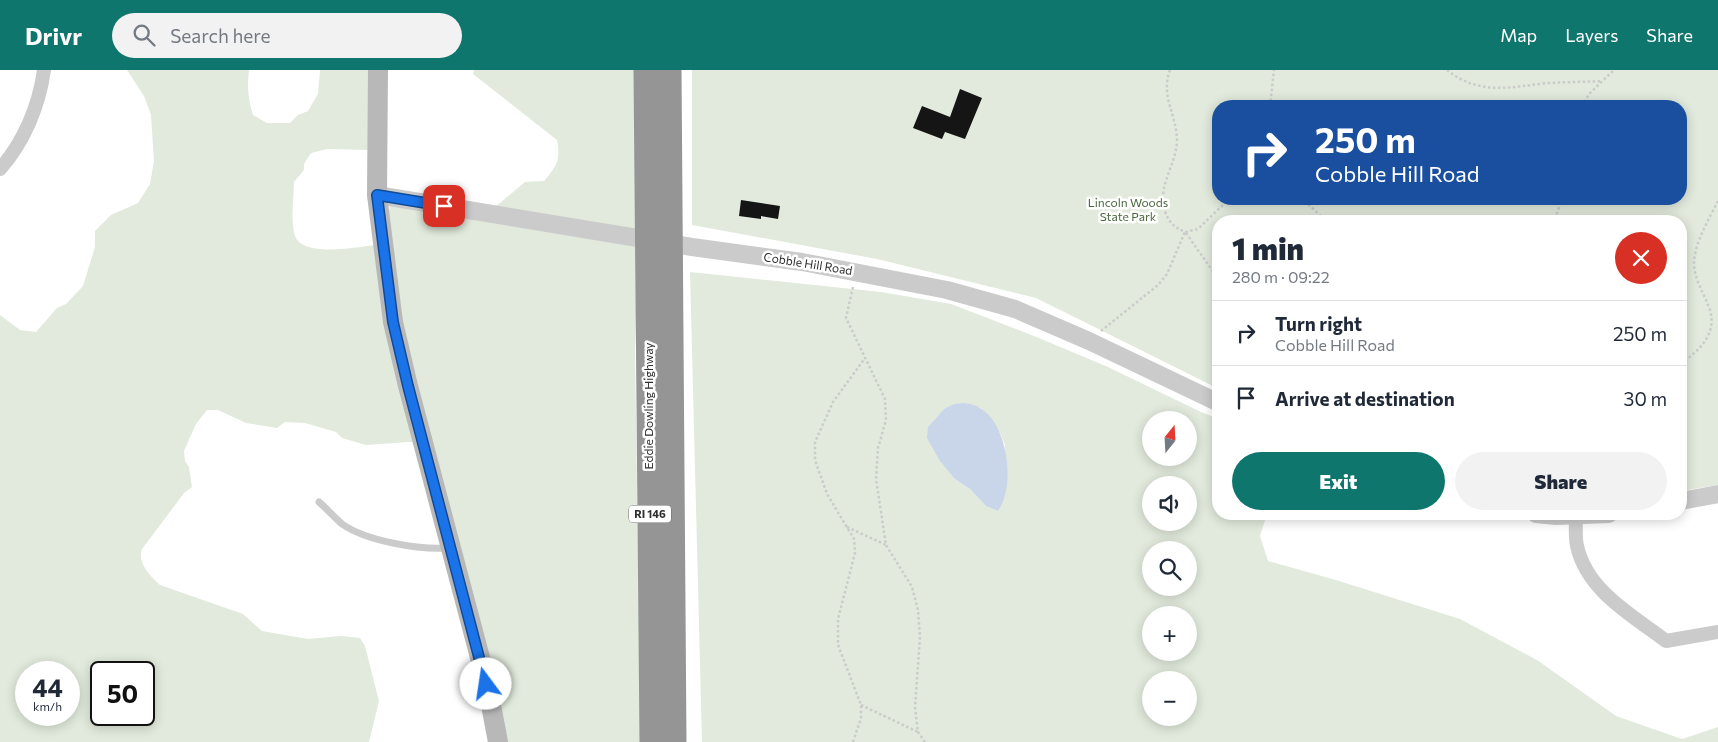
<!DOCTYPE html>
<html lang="en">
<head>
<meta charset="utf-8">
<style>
	:root { --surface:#fff; --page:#f2f2f3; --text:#1f2937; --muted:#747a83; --line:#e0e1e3; --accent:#0f766e }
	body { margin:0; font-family:Commissioner,sans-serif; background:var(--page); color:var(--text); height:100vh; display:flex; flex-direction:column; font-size:19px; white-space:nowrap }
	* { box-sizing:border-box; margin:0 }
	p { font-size:16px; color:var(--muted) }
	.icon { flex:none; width:28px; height:28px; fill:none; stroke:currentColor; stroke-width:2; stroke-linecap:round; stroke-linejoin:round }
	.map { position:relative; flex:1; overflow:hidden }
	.panel { position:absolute; left:1212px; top:145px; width:475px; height:305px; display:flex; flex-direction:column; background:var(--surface); border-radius:20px; box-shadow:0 2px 12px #0003 }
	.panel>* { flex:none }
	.guide { position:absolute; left:1212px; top:30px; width:475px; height:105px; border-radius:20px; box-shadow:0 2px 12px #0003; background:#1a4fa0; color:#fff; overflow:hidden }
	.needle { width:32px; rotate:18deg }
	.controls { position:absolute; left:1142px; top:341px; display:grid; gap:10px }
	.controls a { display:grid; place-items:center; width:55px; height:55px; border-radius:50%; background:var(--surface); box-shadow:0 2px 12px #0003; font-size:25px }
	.speed { position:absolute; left:15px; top:591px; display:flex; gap:10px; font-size:25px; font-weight:700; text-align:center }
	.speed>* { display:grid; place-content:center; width:65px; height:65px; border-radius:50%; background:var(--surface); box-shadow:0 2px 12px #0003; line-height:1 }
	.speed small { font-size:12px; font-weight:400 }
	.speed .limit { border:2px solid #111; border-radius:8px; background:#fff; color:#111 }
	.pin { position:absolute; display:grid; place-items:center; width:42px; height:42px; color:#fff; margin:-21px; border-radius:10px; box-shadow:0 2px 8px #0006 }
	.me { position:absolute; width:55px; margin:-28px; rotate:346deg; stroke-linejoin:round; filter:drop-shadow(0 0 4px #0008) }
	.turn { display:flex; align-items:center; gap:18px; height:105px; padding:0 20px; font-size:22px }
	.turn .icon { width:65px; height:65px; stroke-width:2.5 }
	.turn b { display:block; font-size:35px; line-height:42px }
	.round { display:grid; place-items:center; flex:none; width:52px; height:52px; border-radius:26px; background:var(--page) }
	.overview { display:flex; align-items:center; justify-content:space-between; height:85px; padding:0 20px }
	h1 { font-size:30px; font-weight:800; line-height:38px }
	.cta { display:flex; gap:10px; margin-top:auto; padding:10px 20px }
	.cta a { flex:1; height:58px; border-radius:30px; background:var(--accent); color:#fff; font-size:20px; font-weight:800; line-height:58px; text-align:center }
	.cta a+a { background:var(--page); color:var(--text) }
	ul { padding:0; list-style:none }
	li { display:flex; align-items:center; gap:15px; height:65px; padding:0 20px; border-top:1px solid var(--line) }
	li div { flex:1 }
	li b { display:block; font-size:19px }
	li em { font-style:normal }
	header { display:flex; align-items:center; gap:30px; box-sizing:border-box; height:70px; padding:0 25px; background:var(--accent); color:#fff }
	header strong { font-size:24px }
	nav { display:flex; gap:28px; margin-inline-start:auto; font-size:18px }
	.search { width:350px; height:45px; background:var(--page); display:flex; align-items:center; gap:12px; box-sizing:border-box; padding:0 18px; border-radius:28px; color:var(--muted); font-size:19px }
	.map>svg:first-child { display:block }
	.green { fill:#e1eadc; fill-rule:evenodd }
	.water { fill:#c9d6e9 }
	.building { fill:#151515 }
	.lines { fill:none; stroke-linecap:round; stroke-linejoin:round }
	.path { stroke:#cbcbcb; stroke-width:2.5; stroke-dasharray:2.5 2.5; stroke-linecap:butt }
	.service { stroke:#cbcbcb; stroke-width:7 }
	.minor { stroke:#cbcbcb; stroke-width:14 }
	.tertiary { stroke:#cbcbcb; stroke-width:18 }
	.secondary { stroke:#b8b8b8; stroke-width:20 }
	.motorway { stroke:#959595; stroke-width:25 }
	.route-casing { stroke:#114b97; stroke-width:12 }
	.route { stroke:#1a73e8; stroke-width:9 }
	.labels { text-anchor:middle; stroke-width:5; stroke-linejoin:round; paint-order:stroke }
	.shield { fill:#fff; stroke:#6d6d6d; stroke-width:1 }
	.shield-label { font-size:11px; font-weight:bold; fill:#2e2e2e }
	.park-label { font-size:12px; fill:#49673d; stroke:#fff }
	.street-label { font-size:12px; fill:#2e2e2e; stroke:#fff }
</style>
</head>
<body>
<header>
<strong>Drivr</strong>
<div class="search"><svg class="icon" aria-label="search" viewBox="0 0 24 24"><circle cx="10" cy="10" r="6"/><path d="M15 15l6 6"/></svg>Search here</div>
<nav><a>Map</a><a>Layers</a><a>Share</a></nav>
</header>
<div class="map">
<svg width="1718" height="672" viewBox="0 0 1718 672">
	<rect width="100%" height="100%" fill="#fff"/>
	<path class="green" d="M 127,0 L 249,0 C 247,17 248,29 253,45 L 267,53 L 290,53 L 298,45 L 308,41 L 318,24 L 320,0 L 373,0 L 370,80 L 327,79 L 311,83 L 304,94 L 304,100 L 294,112 C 294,128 290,150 295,166 C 303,189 363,176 382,174 L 391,131 L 487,141 L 500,133 L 525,112 L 544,111 C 557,96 561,90 557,70 L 473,4 L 474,0 L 646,0 L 638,172 L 635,281 L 641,672 L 499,672 L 423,371 L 366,375 L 342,368 L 336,362 L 305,353 L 285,352 L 277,358 L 246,353 L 218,340 L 207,340 L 196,354 L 184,381 L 185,391 L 189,397 L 192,417 L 184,423 L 142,479 C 137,493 150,506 160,515 L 243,544 L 262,561 L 308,569 L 341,566 L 360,568 L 365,576 L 379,631 L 369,672 L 0,672 L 0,245 L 20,260 L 36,262 L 57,238 L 66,234 L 83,216 L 95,177 L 95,161 L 111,145 L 138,133 L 150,114 L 154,91 L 151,45 L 144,26 ZM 26,602 L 69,602 L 69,645 L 26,645 ZM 101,602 L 144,602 L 144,645 L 101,645 Z
		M 692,0 L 1718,0 L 1718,415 L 1681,421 L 1681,151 L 1219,151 L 1219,319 L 1036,228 L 877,189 L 692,155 ZM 1219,36 L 1681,36 L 1681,129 L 1219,129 Z
		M 690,202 L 881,222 L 951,234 L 1034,266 L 1108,297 L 1201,342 L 1219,349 L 1219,444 L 1267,444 L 1260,466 L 1268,491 L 1336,510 L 1460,549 L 1537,590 L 1616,646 L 1682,669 L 1718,657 L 1718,672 L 702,672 ZM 966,333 L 981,338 L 1000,363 L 1005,375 L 1006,411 L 1004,428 L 998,441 L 986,436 L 970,419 L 955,409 L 928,357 L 944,339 ZM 1151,350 L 1189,350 L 1189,388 L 1151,388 ZM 1151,415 L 1189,415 L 1189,452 L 1151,452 ZM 1151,480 L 1189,480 L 1189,518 L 1151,518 ZM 1151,545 L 1189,545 L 1189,582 L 1151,582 ZM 1151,610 L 1189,610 L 1189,648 L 1151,648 Z"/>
	<path class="water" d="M 965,333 C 970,334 976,335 980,338 C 1008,354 1016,416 998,441 L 986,436 L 970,419 L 955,409 L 940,391 L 927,368 L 928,357 L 944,339 L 954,334 Z"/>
	<path class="building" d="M 960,19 L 982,28 L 965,69 L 945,62 L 942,69 L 913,58 L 922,36 L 950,47 Z
		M 741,130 L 780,136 L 778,149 L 761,146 L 761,149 L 739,146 Z"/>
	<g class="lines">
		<path class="path" d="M 1170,0 C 1160,26 1177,45 1177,71 C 1176,96 1157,115 1165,141 C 1169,153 1174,157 1185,162 L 1198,159 L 1229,129
			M 1447,0 C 1480,26 1510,17 1548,13 C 1566,12 1584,12 1602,11
			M 1270,36 L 1274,0
			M 1581,36 L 1591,22 L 1614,0
			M 1300,129 L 1306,132 L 1326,151
			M 1549,151 L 1557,143 L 1562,129
			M 1186,163 L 1219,210
			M 853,217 L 846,248 L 885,329 L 886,350 L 878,378 L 876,409 L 886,475 L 912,517 L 918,540 L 920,567 L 915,637 L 918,662 L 925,672
			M 1101,261 L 1158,215 L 1167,204 L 1185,162
			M 1681,294 C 1699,280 1717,265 1710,240 C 1705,225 1696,213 1694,196 C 1693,175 1709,149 1718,131
			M 847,457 L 886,475
			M 861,635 L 918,662
			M 853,672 L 861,648 L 861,635 L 838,575 L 838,549 L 855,483 L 854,469 L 827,424 L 815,390 L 815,372 L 833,332 L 865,288"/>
		<path class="service" d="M 319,432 C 327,439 334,447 342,454 C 366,471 419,480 448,478"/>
		<path class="minor" d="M 0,99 C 24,72 39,36 44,0
			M 1576,445 C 1576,455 1575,467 1577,476 C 1587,521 1632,545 1666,571 L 1718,562"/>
		<path class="tertiary" d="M 377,125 L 692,177 L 802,192 L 947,220 L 1015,239 L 1089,271 L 1219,333
			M 1681,431 L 1718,424
			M 1536,444 L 1556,446 L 1609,444"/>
		<path class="secondary" d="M 378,0 L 377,125 L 393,252 L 408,316 L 487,614 L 498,672"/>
		<path class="motorway" d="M 646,0 L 652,672
			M 669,0 L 674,672"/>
	</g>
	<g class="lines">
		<g class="route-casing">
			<path id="route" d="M 444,136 L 377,125 L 393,252 L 408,316 L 486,614"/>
		</g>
		<use href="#route" class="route"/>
	</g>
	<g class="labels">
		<rect class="shield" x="629" y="435.5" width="42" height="17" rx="4"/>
		<g class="shield-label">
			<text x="650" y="448">RI 146</text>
		</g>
		<g class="park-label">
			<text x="1128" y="137">Lincoln Woods<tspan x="1128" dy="14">State Park</tspan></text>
		</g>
		<g class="street-label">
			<text transform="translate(808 194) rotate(9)" y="4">Cobble Hill Road</text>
			<text transform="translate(649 336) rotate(-90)" y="4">Eddie Dowling Highway</text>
		</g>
	</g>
</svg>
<div class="controls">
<a><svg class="needle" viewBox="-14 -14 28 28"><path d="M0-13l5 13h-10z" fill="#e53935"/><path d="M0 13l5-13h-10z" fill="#747a83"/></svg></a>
<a><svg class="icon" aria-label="sound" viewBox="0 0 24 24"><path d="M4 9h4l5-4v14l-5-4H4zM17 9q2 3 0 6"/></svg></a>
<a><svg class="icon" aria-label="search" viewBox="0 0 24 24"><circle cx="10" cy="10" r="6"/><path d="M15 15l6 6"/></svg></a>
<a>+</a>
<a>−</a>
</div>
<div class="speed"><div>44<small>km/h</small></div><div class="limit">50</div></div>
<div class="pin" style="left:444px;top:136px;background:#d93025"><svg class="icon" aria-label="arrive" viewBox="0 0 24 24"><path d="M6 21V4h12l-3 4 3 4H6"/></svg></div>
<svg class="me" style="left:486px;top:614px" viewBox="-20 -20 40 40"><circle r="19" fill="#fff"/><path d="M0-13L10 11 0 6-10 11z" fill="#1a73e8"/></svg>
<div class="guide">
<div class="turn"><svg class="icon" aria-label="right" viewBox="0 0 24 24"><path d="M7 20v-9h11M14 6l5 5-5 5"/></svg><div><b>250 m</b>Cobble Hill Road</div></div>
</div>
<section class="panel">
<div class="overview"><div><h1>1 min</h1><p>280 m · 09:22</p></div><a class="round" style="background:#d93025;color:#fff"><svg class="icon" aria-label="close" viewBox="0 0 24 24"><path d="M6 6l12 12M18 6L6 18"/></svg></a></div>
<ul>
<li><svg class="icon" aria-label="right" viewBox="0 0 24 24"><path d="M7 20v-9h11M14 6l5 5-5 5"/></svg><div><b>Turn right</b><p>Cobble Hill Road</p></div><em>250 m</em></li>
<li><svg class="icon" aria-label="arrive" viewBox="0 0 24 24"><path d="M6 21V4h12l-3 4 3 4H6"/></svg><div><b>Arrive at destination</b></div><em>30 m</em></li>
</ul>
<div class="cta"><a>Exit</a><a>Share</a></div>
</section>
</div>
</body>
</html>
